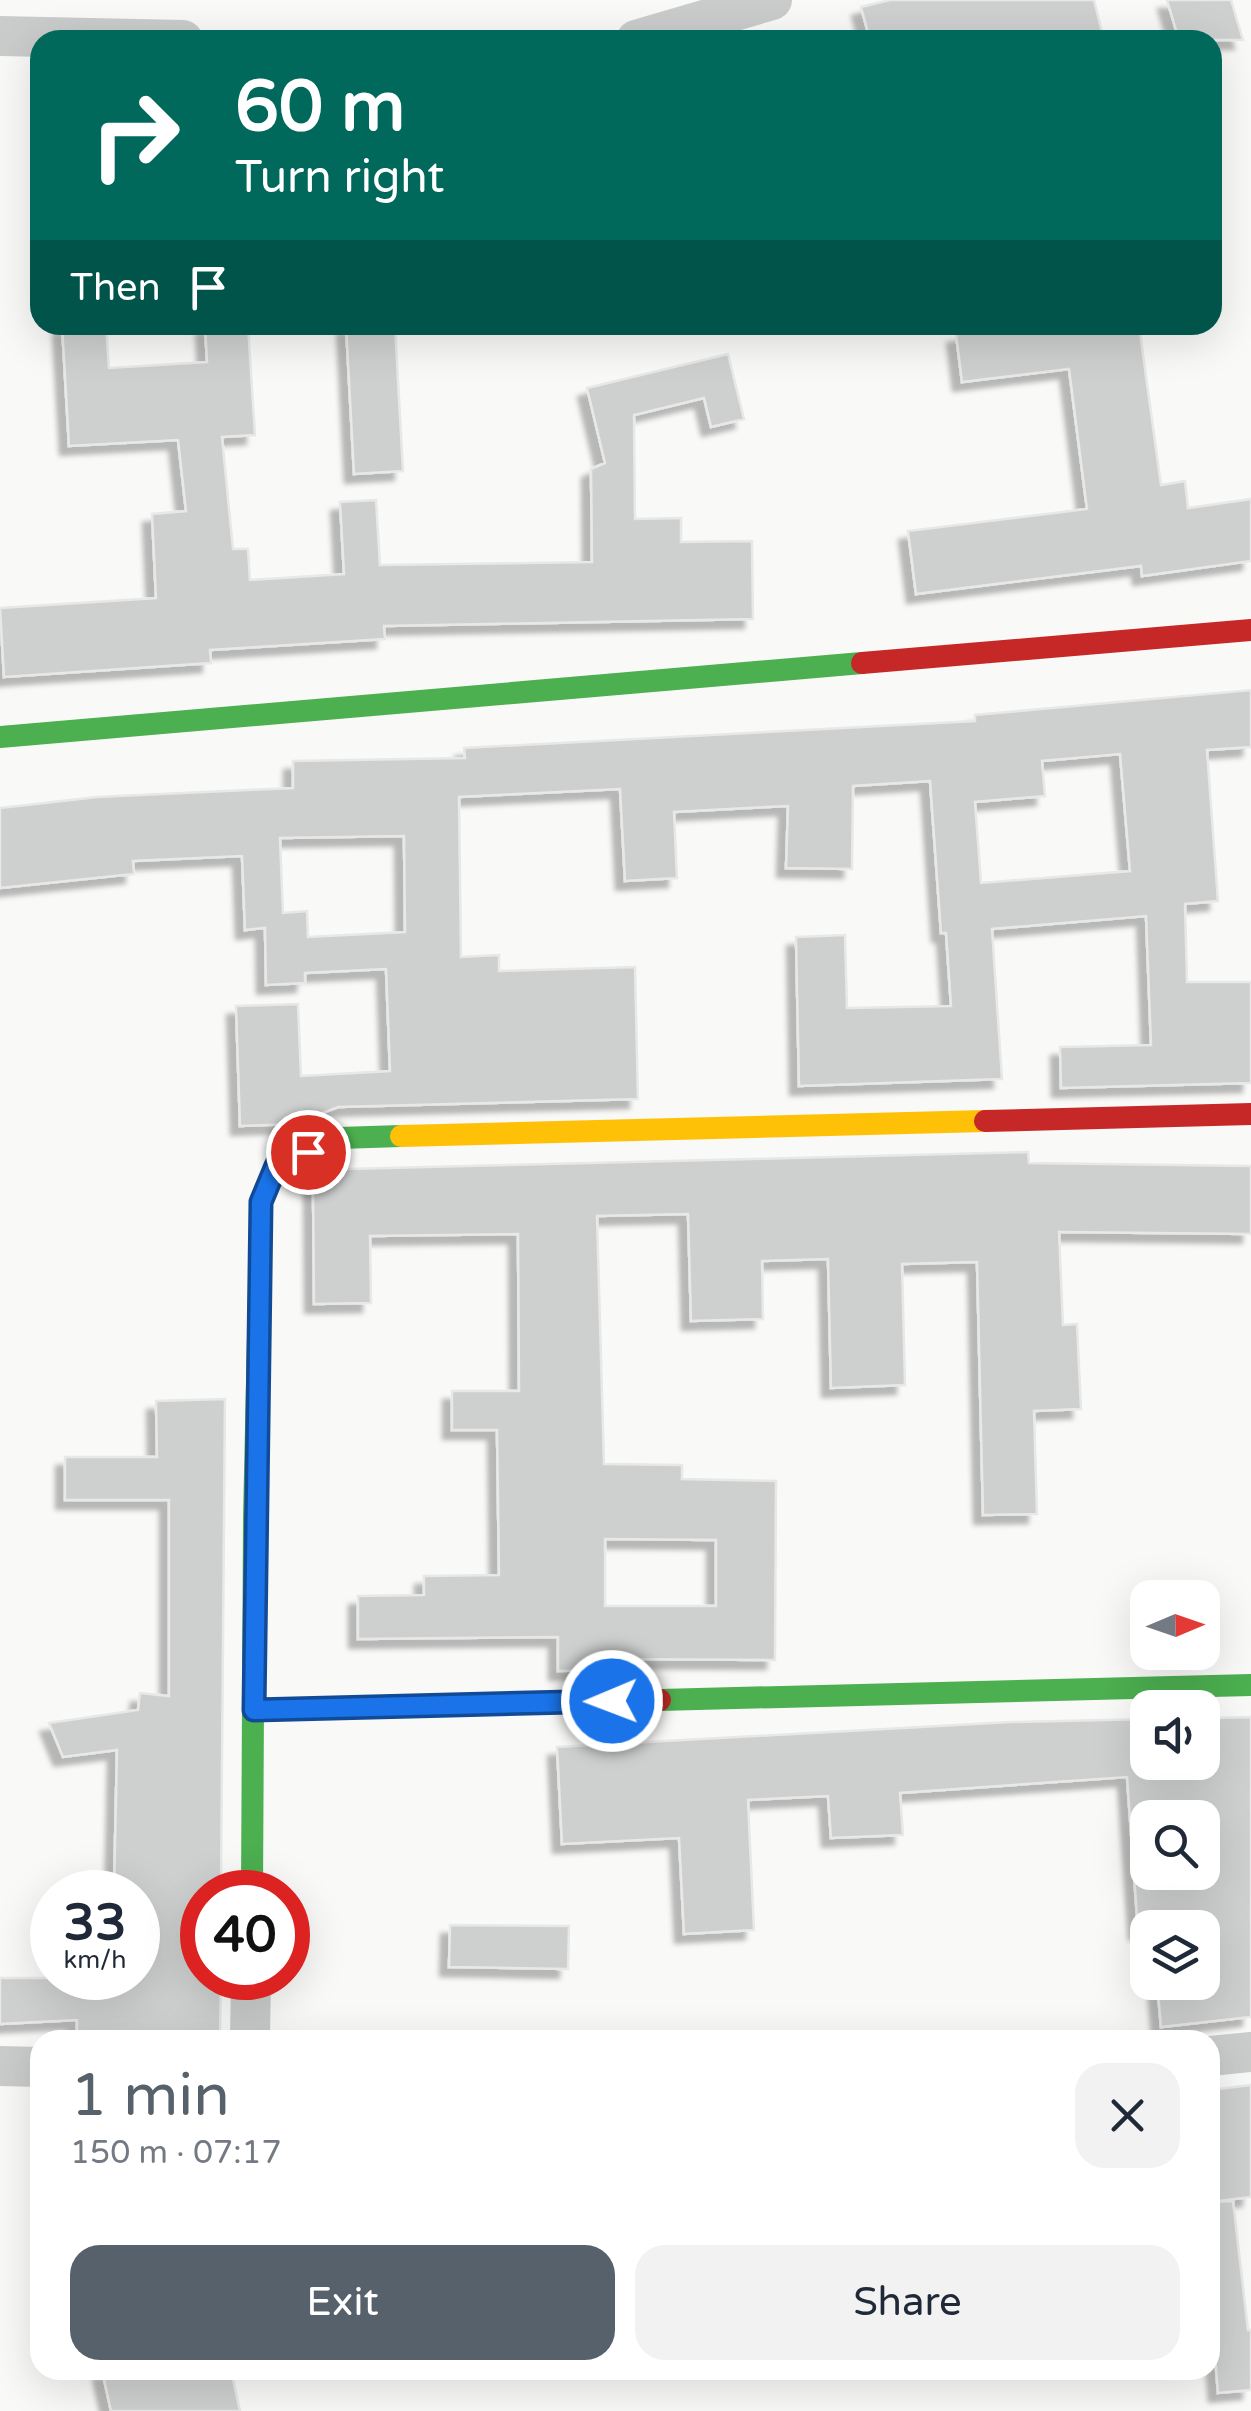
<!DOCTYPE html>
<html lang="en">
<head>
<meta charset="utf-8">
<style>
	:root { --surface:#fff; --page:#f2f2f3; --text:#1f2937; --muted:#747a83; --accent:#56616b }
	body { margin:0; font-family:"Varela Round",sans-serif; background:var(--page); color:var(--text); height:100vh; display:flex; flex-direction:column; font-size:38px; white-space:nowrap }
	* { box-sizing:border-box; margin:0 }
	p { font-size:32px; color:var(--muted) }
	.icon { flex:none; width:55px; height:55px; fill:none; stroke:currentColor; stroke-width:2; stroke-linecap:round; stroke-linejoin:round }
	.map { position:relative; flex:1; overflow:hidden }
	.side { position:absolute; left:30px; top:2030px; width:1190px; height:350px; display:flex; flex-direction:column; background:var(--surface); border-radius:30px; box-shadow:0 10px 40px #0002 }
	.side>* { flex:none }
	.hud { position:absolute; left:30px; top:30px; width:1192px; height:305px; border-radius:30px; box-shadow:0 10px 40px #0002; background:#00695c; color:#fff; overflow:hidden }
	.needle { width:65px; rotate:88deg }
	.controls { position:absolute; left:1130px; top:1580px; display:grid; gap:20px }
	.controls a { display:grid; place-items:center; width:90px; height:90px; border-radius:20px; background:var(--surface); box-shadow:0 10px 40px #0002; font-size:50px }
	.speed { position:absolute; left:30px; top:1870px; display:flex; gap:20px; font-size:50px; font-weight:700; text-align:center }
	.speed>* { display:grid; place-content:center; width:130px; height:130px; border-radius:50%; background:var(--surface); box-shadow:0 10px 40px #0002; line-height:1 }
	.speed small { font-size:25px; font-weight:400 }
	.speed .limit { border:15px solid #d22; background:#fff; color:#111 }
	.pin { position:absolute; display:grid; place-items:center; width:85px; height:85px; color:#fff; margin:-42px; border:5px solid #fff; border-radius:50%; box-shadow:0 2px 10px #0007 }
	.me { position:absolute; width:110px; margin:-55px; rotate:269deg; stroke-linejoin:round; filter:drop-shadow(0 0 8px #0008) }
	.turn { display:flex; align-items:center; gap:35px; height:210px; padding:0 40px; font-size:45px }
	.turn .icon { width:130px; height:130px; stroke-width:2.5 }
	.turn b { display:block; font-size:70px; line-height:85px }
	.then { display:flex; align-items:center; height:95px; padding:0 40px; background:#0003; gap:20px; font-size:38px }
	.round { display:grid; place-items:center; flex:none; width:105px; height:105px; border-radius:30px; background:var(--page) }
	.head { display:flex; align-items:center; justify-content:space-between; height:170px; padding:0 40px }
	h1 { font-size:60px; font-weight:600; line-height:75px; color:var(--accent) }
	.primary-button { display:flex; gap:20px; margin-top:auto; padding:20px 40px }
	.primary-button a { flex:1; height:115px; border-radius:30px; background:var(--accent); color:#fff; font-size:40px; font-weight:600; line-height:115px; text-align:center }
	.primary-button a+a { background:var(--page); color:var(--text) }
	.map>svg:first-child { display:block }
	.building { fill:#ced0d0; stroke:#e8e8e8; stroke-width:2.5; fill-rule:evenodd; filter:url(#shadow) }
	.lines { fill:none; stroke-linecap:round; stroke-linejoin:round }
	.street { stroke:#cacccc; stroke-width:40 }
	.fast { stroke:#4caf50; stroke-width:22 }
	.slow { stroke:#ffc107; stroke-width:22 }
	.jam { stroke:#c62828; stroke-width:22 }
	.route-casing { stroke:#114b97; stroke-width:25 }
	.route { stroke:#1a73e8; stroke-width:18 }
</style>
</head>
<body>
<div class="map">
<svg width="1251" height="2411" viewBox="0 0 1251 2411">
	<defs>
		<filter id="shadow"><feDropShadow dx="-9" dy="9" stdDeviation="2.5" flood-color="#0004"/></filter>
	</defs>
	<rect width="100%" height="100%" fill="#f9f9f8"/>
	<path class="building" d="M 890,0 L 1094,0 L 1104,40 L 870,40 L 861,7 Z
		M 1167,0 L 1231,0 L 1243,40 L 1179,40 Z
		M 62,325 L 106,325 L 109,368 L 207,362 L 205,325 L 248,325 L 255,435 L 222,437 L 233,549 L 248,549 L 250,580 L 344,574 L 340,502 L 376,500 L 380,565 L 592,562 L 591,469 L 605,463 L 587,388 L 728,354 L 744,419 L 711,427 L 704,398 L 634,415 L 635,519 L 681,518 L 681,542 L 752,541 L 753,619 L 384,626 L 385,639 L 210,650 L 211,663 L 4,677 L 0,608 L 156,598 L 152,514 L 186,511 L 178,440 L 69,446 Z
		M 346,325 L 395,325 L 403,471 L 354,474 Z
		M 1030,325 L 1139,325 L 1161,485 L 1185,481 L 1188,508 L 1251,499 L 1251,561 L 1142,576 L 1141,566 L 916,594 L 908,531 L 1087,509 L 1069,369 L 962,382 L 956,334 Z
		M 1251,690 L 1251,747 L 1207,750 L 1218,901 L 1185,904 L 1187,982 L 1251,982 L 1251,1083 L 1061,1088 L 1060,1047 L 1151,1045 L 1146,916 L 992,929 L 1002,1079 L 799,1086 L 796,937 L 845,935 L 847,1008 L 951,1006 L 946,933 L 941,933 L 930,781 L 853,786 L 852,869 L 786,868 L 788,806 L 674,812 L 677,878 L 625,881 L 620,789 L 459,797 L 461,957 L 499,955 L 499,971 L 635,967 L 638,1099 L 338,1107 L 294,1124 L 240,1126 L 236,1006 L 298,1004 L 301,1076 L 390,1071 L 386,969 L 305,973 L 305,983 L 266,985 L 265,928 L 245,930 L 242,856 L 133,861 L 134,874 L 0,888 L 0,808 L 97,797 L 293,788 L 293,761 L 465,758 L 464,748 L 975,721 L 975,715 ZM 1120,754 L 1130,871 L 981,883 L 975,802 L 1045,796 L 1042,761 ZM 404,836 L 405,932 L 308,937 L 307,911 L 283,913 L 280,838 Z
		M 1028,1152 L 1029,1163 L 1251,1166 L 1251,1234 L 1059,1232 L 1063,1325 L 1077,1324 L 1081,1409 L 1034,1411 L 1037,1514 L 983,1515 L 977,1262 L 902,1264 L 905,1385 L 831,1388 L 828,1259 L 762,1261 L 763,1319 L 691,1321 L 688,1214 L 597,1216 L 604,1464 L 682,1465 L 682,1479 L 776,1481 L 775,1660 L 601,1659 L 601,1670 L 558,1671 L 558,1637 L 358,1639 L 358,1596 L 424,1595 L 424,1576 L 499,1575 L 497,1430 L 452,1430 L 452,1391 L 519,1391 L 518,1234 L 370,1236 L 371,1303 L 314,1304 L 313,1184 L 346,1169 ZM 605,1539 L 716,1540 L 716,1606 L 605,1606 Z
		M 225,1399 L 221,1892 L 202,1892 L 202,1978 L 221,1978 L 220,2040 L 77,2040 L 77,2020 L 0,2024 L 0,1978 L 138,1978 L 138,1892 L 114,1892 L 117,1750 L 63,1757 L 49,1723 L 138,1710 L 140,1693 L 169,1696 L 169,1500 L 65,1500 L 65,1457 L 157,1457 L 156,1401 Z
		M 1251,1717 L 1251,2017 L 1161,2027 L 1157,1982 L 1202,1982 L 1202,1928 L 1148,1928 L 1138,1931 L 1127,1777 L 900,1793 L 903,1835 L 831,1838 L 828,1796 L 748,1800 L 754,1930 L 684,1934 L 679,1838 L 562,1844 L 557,1747 L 1011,1722 L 1148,1719 L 1148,1762 L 1216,1762 L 1215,1718 ZM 1148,1818 L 1202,1818 L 1202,1872 L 1148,1872 Z
		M 450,1925 L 569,1926 L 568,1969 L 449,1967 Z
		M 1251,2085 L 1251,2197 L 1210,2202 L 1210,2090 Z
		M 1233,2201 L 1248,2330 L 1251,2330 L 1251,2390 L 1218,2393 L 1210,2295 L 1210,2202 Z
		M 102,2370 L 231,2370 L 240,2411 L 111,2411 Z"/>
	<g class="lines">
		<path class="street" d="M 0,36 L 183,40
			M 636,40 L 772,0
			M 250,2040 L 251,1978
			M 1210,2056 L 1251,2052
			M 0,2066 L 40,2067"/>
		<path class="fast" d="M 0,737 L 862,663
			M 660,1700 L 1251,1685
			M 252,1892 L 254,1518 L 261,1202 L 276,1166 L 339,1138 L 401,1136"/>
		<path class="slow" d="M 401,1136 L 985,1121"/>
		<path class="jam" d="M 862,663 L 1251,630
			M 985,1121 L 1251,1114
			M 254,1710 L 660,1700"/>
	</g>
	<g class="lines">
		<g class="route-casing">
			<path id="route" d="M 308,1152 L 276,1166 L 261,1202 L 254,1710 L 612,1701"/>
		</g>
		<use href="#route" class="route"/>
	</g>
</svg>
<div class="controls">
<a><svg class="needle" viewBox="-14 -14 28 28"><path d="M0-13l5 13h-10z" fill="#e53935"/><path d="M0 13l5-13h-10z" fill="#747a83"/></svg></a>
<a><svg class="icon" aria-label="sound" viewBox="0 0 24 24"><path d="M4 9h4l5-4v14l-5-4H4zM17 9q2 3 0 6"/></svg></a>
<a><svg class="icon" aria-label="search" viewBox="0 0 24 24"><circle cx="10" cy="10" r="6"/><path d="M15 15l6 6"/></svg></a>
<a><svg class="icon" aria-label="layers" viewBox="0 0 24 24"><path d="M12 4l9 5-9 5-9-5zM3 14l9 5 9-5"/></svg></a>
</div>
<div class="speed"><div>33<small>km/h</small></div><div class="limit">40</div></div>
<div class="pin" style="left:308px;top:1152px;background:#d93025"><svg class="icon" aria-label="arrive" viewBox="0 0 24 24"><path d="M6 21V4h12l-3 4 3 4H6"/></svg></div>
<svg class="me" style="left:612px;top:1701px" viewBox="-20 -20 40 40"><circle r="17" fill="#1a73e8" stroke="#fff" stroke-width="3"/><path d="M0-11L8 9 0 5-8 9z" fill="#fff"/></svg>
<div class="hud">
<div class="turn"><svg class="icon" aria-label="right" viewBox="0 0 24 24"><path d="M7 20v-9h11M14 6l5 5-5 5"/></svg><div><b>60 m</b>Turn right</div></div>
<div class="then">Then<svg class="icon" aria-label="arrive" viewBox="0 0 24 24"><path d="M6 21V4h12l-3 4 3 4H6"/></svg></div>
</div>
<section class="side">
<div class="head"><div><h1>1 min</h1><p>150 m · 07:17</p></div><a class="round"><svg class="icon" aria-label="close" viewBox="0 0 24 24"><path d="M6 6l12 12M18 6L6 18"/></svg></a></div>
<div class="primary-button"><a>Exit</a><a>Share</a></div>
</section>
</div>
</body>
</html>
